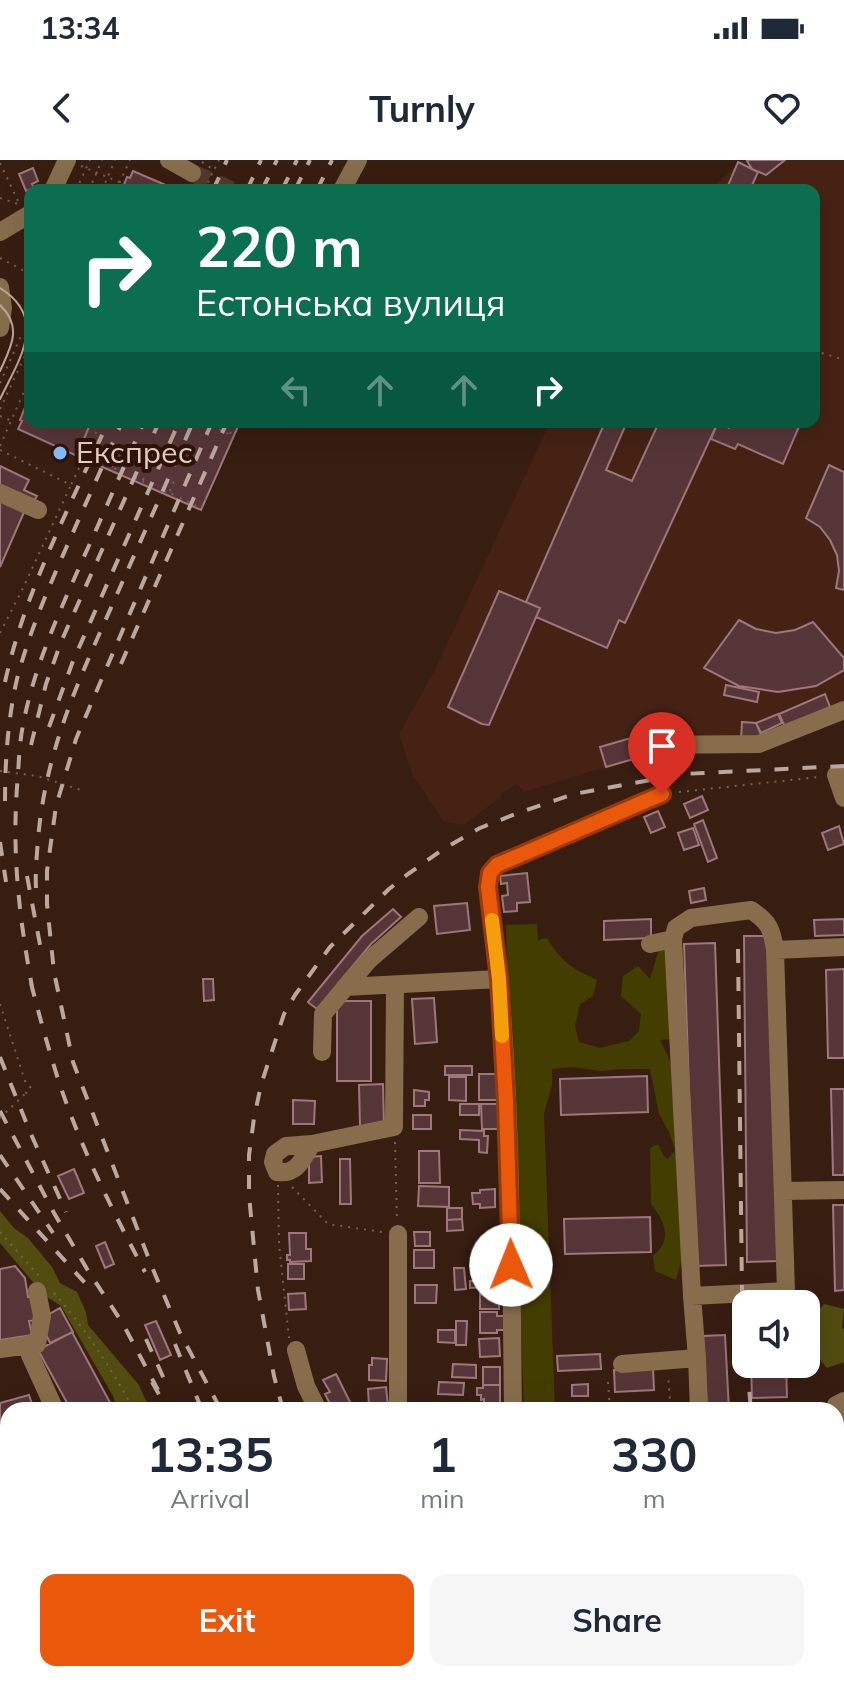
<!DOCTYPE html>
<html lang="en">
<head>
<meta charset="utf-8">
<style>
	:root { --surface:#fff; --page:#f6f6f7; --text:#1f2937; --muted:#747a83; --accent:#ea580c }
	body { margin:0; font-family:Mulish,sans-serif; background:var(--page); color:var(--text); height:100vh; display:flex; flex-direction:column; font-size:30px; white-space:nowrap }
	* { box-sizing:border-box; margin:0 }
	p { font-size:26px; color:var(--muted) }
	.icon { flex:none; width:44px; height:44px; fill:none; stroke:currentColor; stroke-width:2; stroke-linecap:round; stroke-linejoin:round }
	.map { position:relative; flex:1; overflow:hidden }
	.details { position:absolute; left:0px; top:1242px; width:844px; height:280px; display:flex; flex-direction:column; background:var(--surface); border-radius:24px 24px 0 0; box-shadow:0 8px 32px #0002 }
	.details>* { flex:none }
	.guide { position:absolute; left:24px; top:24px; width:796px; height:244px; border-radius:16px; box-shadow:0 8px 32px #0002; background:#0b6e4f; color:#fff; overflow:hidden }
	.tools { position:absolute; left:732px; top:1130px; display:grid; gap:16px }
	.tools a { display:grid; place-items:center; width:88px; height:88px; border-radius:16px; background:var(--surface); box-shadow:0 8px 32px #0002; font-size:40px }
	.pin { position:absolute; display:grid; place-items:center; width:68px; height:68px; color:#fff; margin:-82px -34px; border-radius:50% 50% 50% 0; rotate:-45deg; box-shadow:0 0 8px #0007 }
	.pin .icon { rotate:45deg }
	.me { position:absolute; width:88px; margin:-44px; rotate:359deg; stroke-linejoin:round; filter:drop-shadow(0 0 6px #0008) }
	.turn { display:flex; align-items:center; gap:28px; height:168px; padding:0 40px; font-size:36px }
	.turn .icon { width:104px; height:104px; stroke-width:2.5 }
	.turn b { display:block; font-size:56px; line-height:68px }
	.lanes { display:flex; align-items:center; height:76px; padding:0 40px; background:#0003; justify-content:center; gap:40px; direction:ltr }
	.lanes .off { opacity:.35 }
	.eta { display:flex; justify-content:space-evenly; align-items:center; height:136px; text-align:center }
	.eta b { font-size:48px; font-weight:700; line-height:56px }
	.primary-button { display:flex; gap:16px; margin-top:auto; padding:16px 40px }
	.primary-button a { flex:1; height:92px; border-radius:16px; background:var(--accent); color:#fff; font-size:32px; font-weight:700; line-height:92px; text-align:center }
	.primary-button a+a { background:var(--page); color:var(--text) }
	.status { display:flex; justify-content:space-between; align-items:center; height:56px; padding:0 40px; background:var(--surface); direction:ltr }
	.status svg { height:22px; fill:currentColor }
	header { display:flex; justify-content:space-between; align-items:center; height:104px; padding:0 40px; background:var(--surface); font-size:36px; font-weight:700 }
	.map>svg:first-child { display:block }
	.built { fill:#452214 }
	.green { fill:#443d01 }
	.forest { fill:#534c11 }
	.building { fill:#563538; stroke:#9d777a; stroke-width:2 }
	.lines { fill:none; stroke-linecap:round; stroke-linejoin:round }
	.minor-tunnel { stroke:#52382c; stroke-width:18; stroke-dasharray:18 9; stroke-linecap:butt }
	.path { stroke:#775f54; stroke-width:2; stroke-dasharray:2 6; stroke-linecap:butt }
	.minor { stroke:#876d4c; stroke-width:18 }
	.major { stroke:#ebb46d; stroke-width:20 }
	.tram { stroke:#bca79e; stroke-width:2 }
	.rail { stroke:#bca79e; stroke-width:4; stroke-dasharray:14 14; stroke-linecap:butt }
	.path-bridge { stroke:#775f54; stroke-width:2; stroke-dasharray:2 6; stroke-linecap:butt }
	.route-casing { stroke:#983908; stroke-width:20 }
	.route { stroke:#ea580c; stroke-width:14 }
	.slow { stroke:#f59e0b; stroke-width:14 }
	.poi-dot { fill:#86bbfb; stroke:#2e1308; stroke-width:3 }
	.labels { text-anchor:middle; stroke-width:8; stroke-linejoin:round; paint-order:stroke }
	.poi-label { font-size:30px; fill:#e2cfc7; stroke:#2e1308; text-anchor:start }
</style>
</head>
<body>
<div class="status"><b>13:34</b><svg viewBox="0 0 49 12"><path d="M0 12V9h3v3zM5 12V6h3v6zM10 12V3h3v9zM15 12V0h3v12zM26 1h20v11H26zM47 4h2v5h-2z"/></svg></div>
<header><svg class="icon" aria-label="back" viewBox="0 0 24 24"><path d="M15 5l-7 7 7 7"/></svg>Turnly<svg class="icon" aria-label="heart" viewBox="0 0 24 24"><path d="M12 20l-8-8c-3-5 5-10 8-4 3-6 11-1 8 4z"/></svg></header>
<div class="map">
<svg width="844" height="1522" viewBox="0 0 844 1522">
	<rect width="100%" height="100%" fill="#381d11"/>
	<path class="built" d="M 742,0 L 844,0 L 844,543 L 763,579 L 652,579 L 648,567 L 631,578 L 600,587 L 606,607 L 524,632 L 517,624 L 501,634 L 501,637 L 463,665 L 443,661 L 412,614 L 399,574 L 434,512 L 550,262 L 814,262 L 814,30 L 711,30 Z"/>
	<path class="green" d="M 537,764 L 538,781 L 541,779 L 547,778 C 562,802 571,808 597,820 L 593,836 L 580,844 L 575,866 L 579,882 L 600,888 L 629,881 L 639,871 L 641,854 L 621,836 L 623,816 L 638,806 L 650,819 L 659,789 L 671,791 L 674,879 L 660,880 L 677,915 L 685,1088 L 676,1120 L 655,1111 L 653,1096 C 673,1080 665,1061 651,1044 L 650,988 L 658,984 L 664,996 L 668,999 L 675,990 L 669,972 L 659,954 L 650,909 L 621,909 L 601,911 L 573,907 L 552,909 L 552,925 L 544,954 L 555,1250 L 524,1250 L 509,863 L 506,852 L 507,807 L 506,765 Z"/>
	<path class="forest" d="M 0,1051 L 14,1068 L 28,1078 L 52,1107 L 60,1123 L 77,1132 L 86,1152 L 88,1165 L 139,1225 L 150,1250 L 118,1250 L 113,1236 L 61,1146 L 44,1135 L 0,1083 Z
		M 824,1144 L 844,1149 L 842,1167 L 844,1170 L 844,1202 L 827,1208 L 806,1183 L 806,1165 Z"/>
	<path class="building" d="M 749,0 L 785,0 L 766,15 L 752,9 L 747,1 Z
		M 738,2 L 758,12 L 750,30 L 726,30 Z
		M 33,8 L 38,21 L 32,24 L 34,28 L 26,31 L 19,14 Z
		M 133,11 L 177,30 L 122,30 L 127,17 L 130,18 Z
		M 30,243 L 30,262 L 91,262 L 77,296 L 18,269 L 22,261 L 20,260 L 26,245 L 29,246 Z
		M 91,262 L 240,262 L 201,350 L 77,296 Z
		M 605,262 L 627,262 L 606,310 L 632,321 L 659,262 L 718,262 L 625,463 L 619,460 L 607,488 L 536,457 L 540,448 L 526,442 Z
		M 718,262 L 729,268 L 732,262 L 801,262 L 783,304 L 738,284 L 735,289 L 711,279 Z
		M 829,305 L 844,312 L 844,430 L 836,428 L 839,411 L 837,395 L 830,380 L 820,367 L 806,358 Z
		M 0,306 L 29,320 L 24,330 L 37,336 L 33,343 L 0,327 Z
		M 0,339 L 25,350 L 0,407 Z
		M 499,431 L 540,448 L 489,565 L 482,564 L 448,547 Z
		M 739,460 L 756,469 L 776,473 L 795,470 L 813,462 L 844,498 L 844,510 L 816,526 L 778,532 L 739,526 L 704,508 Z
		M 726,525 L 759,532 L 757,542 L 724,535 Z
		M 825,534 L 830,547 L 785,567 L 779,554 Z
		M 778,554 L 782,563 L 761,573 L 756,563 Z
		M 742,562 L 756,563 L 763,579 L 741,579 Z
		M 631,578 L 637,598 L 606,607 L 600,587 Z
		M 702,636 L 708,650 L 690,658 L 684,644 Z
		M 658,651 L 665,667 L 651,673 L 644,657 Z
		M 703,660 L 717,698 L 708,702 L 694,664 Z
		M 839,666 L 844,684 L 828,690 L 822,673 Z
		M 693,668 L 699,685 L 684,690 L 678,673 Z
		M 527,713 L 530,742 L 517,743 L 517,751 L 504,752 L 502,736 L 508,735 L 507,723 L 501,724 L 500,716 Z
		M 704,728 L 706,740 L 691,743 L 689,731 Z
		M 467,743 L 470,770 L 437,774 L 434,746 Z
		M 393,749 L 401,757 L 371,784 L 317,849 L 309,843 L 308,842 L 362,776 Z
		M 651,759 L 651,778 L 604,780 L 604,761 Z
		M 844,759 L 844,775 L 815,776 L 814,760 Z
		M 744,776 L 768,776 L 779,1101 L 747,1102 Z
		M 715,783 L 726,1105 L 695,1106 L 684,784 Z
		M 844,809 L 844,898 L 828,898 L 826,810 Z
		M 203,819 L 213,819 L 214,840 L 204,841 Z
		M 434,838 L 437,882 L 415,884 L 412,839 Z
		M 337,841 L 371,841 L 371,921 L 337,921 Z
		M 445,906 L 472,906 L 472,915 L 445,915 Z
		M 479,914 L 502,914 L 502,940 L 479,940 Z
		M 647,916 L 648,952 L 561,955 L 560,919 Z
		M 449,917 L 466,917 L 466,941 L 449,940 Z
		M 383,924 L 384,965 L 360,966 L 359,925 Z
		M 831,929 L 844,929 L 844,1015 L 833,1015 Z
		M 414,930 L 429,932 L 429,940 L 425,940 L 425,946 L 414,946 Z
		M 293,940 L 315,941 L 314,964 L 293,964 Z
		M 460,944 L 479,944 L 479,955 L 460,955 Z
		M 481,944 L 505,944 L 505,969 L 482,969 Z
		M 413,955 L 431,955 L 431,969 L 413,969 Z
		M 460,970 L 484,971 L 484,976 L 488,976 L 487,993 L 479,992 L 479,980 L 460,979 Z
		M 419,991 L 439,991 L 440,1023 L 419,1023 Z
		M 321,996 L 322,1022 L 309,1023 L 309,997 Z
		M 340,999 L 350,999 L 351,1044 L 340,1044 Z
		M 74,1009 L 84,1033 L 69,1039 L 58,1016 Z
		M 419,1026 L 449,1027 L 449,1047 L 418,1046 Z
		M 495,1029 L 495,1047 L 480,1048 L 480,1044 L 473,1044 L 472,1033 L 480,1033 L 480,1030 Z
		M 833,1045 L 844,1045 L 844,1130 L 835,1131 Z
		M 447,1048 L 462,1048 L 462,1059 L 447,1060 Z
		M 650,1057 L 651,1092 L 565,1094 L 564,1059 Z
		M 462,1059 L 463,1070 L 447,1071 L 447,1060 Z
		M 414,1072 L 430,1072 L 430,1086 L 415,1086 Z
		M 289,1073 L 306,1073 L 306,1089 L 311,1089 L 311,1101 L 290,1102 L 290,1100 L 287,1100 L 287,1095 L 290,1095 Z
		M 105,1082 L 114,1104 L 105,1108 L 96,1086 Z
		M 414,1090 L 434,1090 L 434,1108 L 414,1108 Z
		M 481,1091 L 499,1091 L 500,1117 L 482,1118 Z
		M 288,1104 L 304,1104 L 304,1119 L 288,1119 Z
		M 15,1106 L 25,1118 L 28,1137 L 32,1136 L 36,1160 L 29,1161 L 32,1175 L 0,1180 L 0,1109 Z
		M 454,1108 L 464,1108 L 466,1129 L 455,1130 Z
		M 470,1121 L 507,1121 L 508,1141 L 499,1141 L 499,1149 L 480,1149 L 480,1133 L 487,1133 L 487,1127 L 470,1128 Z
		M 415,1125 L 437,1125 L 436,1143 L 415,1143 Z
		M 305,1133 L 306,1149 L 289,1150 L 288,1134 Z
		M 60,1148 L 73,1172 L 50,1183 L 42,1166 L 46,1156 Z
		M 480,1152 L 497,1152 L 497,1156 L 506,1156 L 505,1170 L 497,1170 L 497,1173 L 480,1173 Z
		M 156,1161 L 171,1195 L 160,1200 L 145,1165 Z
		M 456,1161 L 467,1161 L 466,1185 L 456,1185 Z
		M 438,1170 L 455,1170 L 455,1183 L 438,1182 Z
		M 72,1172 L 114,1250 L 71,1250 L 38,1190 Z
		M 725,1175 L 729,1250 L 707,1250 L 703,1176 Z
		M 499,1178 L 500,1196 L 480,1197 L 479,1179 Z
		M 600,1194 L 601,1209 L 558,1211 L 557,1196 Z
		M 372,1198 L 387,1199 L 386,1221 L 369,1220 L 369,1205 L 372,1205 Z
		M 453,1204 L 476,1205 L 476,1218 L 452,1217 Z
		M 751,1204 L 786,1204 L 787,1237 L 752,1238 Z
		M 483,1207 L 500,1207 L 500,1225 L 483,1225 Z
		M 653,1208 L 654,1230 L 615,1232 L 614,1210 Z
		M 336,1214 L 354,1250 L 326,1250 L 325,1248 L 331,1246 L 325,1234 L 330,1232 L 323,1220 Z
		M 439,1222 L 464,1223 L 463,1235 L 438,1234 Z
		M 588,1224 L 588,1236 L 572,1236 L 572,1225 Z
		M 483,1225 L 500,1225 L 500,1249 L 484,1249 L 484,1239 L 481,1240 L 481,1235 L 477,1235 L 477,1228 L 483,1228 Z
		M 386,1227 L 388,1246 L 369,1247 L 368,1229 Z
		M 29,1235 L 34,1250 L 8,1250 L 8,1276 L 0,1279 L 0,1243 Z
		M 8,1364 L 8,1480 L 5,1469 L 7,1469 L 0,1439 L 0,1366 Z
		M 97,1514 L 137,1514 L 140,1522 L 100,1522 Z
		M 478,1514 L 501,1514 L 505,1522 L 482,1522 Z"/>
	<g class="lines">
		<path class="minor-tunnel" d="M 192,13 L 231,30"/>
		<path class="path" d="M 202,2 L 214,10 L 219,0
			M 0,3 L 18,41
			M 81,6 L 119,22
			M 76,30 L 90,0
			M 89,30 L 102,0
			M 102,30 L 115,0
			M 116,30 L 130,0
			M 205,30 L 213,11
			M 0,38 L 18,44
			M 0,98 L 30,114
			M 814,193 L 819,192 L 844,200
			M 0,223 L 21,176
			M 0,249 L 30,185
			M 0,256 L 10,260
			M 204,262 L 209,264
			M 212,266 L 233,276
			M 230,274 L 234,264
			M 84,285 L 80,292 L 90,296
			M 0,286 L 30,218
			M 0,290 L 71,325 L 101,262
			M 107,305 L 120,311
			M 112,307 L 115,297
			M 135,318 L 150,324
			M 143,320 L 147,310
			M 164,331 L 177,336
			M 170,331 L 174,321
			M 180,338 L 201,348 L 207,337
			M 0,473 L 23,428 L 71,325
			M 648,602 L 655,622
			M 0,611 L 37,616 L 81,630
			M 679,632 L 819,617
			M 0,844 L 25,921 L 31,928 L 25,934
			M 395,982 L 397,1060
			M 278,1025 L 279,1084 L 289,1178
			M 292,1027 L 328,1064 L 382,1072
			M 0,1072 L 39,1116
			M 54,1133 C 85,1168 111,1208 134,1250
			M 608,1222 L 610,1250
			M 610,1248 L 666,1245 L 670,1240 L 668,1215
			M 836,1453 L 844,1465
			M 839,1511 L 844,1520
			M 257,1514 L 261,1522
			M 391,1514 L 395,1522
			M 643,1522 L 654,1516
			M 704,1522 L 720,1514"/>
		<path class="minor" d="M 169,0 L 192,13
			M 53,30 L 67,0
			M 342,30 L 358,0
			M 0,72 L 30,54
			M 0,127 L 3,148 L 0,168
			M 0,333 L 38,350
			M 643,585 L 759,584 L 844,550
			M 844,614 L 836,615 L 844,638
			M 751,750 C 769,762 772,769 775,790 L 786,1131 L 692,1136 L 673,779 L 676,768 L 691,758 Z
			M 650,784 L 673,779
			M 775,790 L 844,787
			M 345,827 L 499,819
			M 322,892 L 323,854 L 369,800 L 419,757
			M 312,984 L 286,986 L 275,994 L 273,1002 L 277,1012 C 298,1015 302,999 312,984 L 394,967 L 395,825
			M 783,1031 L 844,1030
			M 398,1074 L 398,1250
			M 28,1184 L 30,1195 L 55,1250
			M 0,1189 L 37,1184 L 42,1156 L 37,1131
			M 296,1190 L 306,1226 L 318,1250
			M 697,1198 L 699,1250
			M 622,1204 L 697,1198 L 692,1136
			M 844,1241 L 836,1245 L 837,1265 L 844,1279
			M 513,1250 C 511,1107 512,960 499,818 C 496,788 492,757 488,727 L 490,713 L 497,705 L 662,634
			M 0,1336 L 8,1334
			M 836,1482 L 844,1497
			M 0,1496 L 8,1510
			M 531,1514 L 535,1522
			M 547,1514 L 551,1522
			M 593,1522 L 608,1514
			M 737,1522 L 739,1514"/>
		<path class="major" d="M 836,1430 L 844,1425
			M 669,1522 L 684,1514"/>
		<path class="tram" d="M 0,128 C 49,158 19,200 0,239
			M 0,145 C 23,167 11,187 0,211"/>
		<path class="rail" d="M 213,30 L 227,0
			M 247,30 L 261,0
			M 262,30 L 277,0
			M 282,30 L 297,0
			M 295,30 L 310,0
			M 317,30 L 332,0
			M 212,262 L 76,579 L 56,646 L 47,711 L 47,744 L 54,812 L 73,902 L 152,1107 L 180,1173 L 221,1250
			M 121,504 L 227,262
			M 5,522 C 25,431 70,346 108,262
			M 49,567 L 73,501 L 179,262
			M 31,585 L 46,524 L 61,482 L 159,262
			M 5,641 C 5,601 8,558 17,519 C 29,473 48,429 67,386 C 85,345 104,303 122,262
			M 0,682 L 6,722
			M 27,716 L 42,795
			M 36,728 C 35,711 37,695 38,679 C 46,589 78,522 114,441 C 140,382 167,322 193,262
			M 738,789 L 742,1133 L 746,1184
			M 31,823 C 39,855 48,887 58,919 C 80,986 112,1050 145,1112
			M 33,832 C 19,757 11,691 18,615 C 19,596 20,578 24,560 C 35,505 59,453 82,401 C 103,355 123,308 144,262
			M 0,897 L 30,972 L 66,1052
			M 0,951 L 54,1053 L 87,1109 L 123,1164 L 158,1230
			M 0,995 L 53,1073
			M 0,1029 L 85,1123
			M 146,1179 L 164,1219
			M 175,1184 L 202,1250
			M 747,1204 L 751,1250
			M 152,1222 L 168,1250
			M 283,1250 L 274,1216 L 258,1130 L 249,1035 L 249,995 L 254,958 L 261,925 L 284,854 L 295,835 L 330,787 L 389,729 L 408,714 L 442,690 L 480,668 L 518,653 L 574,634 L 683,614 L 844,606
			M 836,1475 L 844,1469
			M 312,1514 L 315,1522
			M 333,1514 L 337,1522
			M 383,1514 L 388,1522
			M 749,1522 L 750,1514
			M 791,1522 L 796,1514"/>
		<path class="path-bridge" d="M 0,958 L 25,934"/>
	</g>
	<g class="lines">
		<g class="route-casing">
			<path id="route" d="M 511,1105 L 506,942 L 499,819 L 488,727 L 490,713 L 497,705 L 662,634"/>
		</g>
		<use href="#route" class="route"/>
		<path class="slow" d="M 492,760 L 499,819 L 502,876"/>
	</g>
	<circle class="poi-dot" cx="60" cy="293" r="8"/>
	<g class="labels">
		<g class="poi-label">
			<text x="76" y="303">Експрес</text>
		</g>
	</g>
</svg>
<div class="tools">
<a><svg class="icon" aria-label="sound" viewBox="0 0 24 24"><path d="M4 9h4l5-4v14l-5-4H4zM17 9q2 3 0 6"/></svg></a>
</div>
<div class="pin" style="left:662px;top:634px;background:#d93025"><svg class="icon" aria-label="arrive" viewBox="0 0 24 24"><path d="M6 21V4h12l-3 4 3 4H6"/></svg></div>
<svg class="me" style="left:511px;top:1105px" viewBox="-20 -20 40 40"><circle r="19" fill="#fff"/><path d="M0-13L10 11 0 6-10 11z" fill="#ea580c"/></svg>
<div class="guide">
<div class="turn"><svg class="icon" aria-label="right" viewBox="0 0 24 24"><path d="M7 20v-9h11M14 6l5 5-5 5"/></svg><div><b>220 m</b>Естонська вулиця</div></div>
<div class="lanes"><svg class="icon off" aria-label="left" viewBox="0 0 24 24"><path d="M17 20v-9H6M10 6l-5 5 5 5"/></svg><svg class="icon off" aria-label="ahead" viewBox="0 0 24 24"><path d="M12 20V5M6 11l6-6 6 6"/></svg><svg class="icon off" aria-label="ahead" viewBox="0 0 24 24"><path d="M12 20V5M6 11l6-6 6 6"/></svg><svg class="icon" aria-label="right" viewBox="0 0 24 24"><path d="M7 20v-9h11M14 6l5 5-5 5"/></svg></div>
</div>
<section class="details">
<div class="eta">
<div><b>13:35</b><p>Arrival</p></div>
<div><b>1</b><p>min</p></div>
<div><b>330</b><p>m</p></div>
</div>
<div class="primary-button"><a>Exit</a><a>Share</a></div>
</section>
</div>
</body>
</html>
